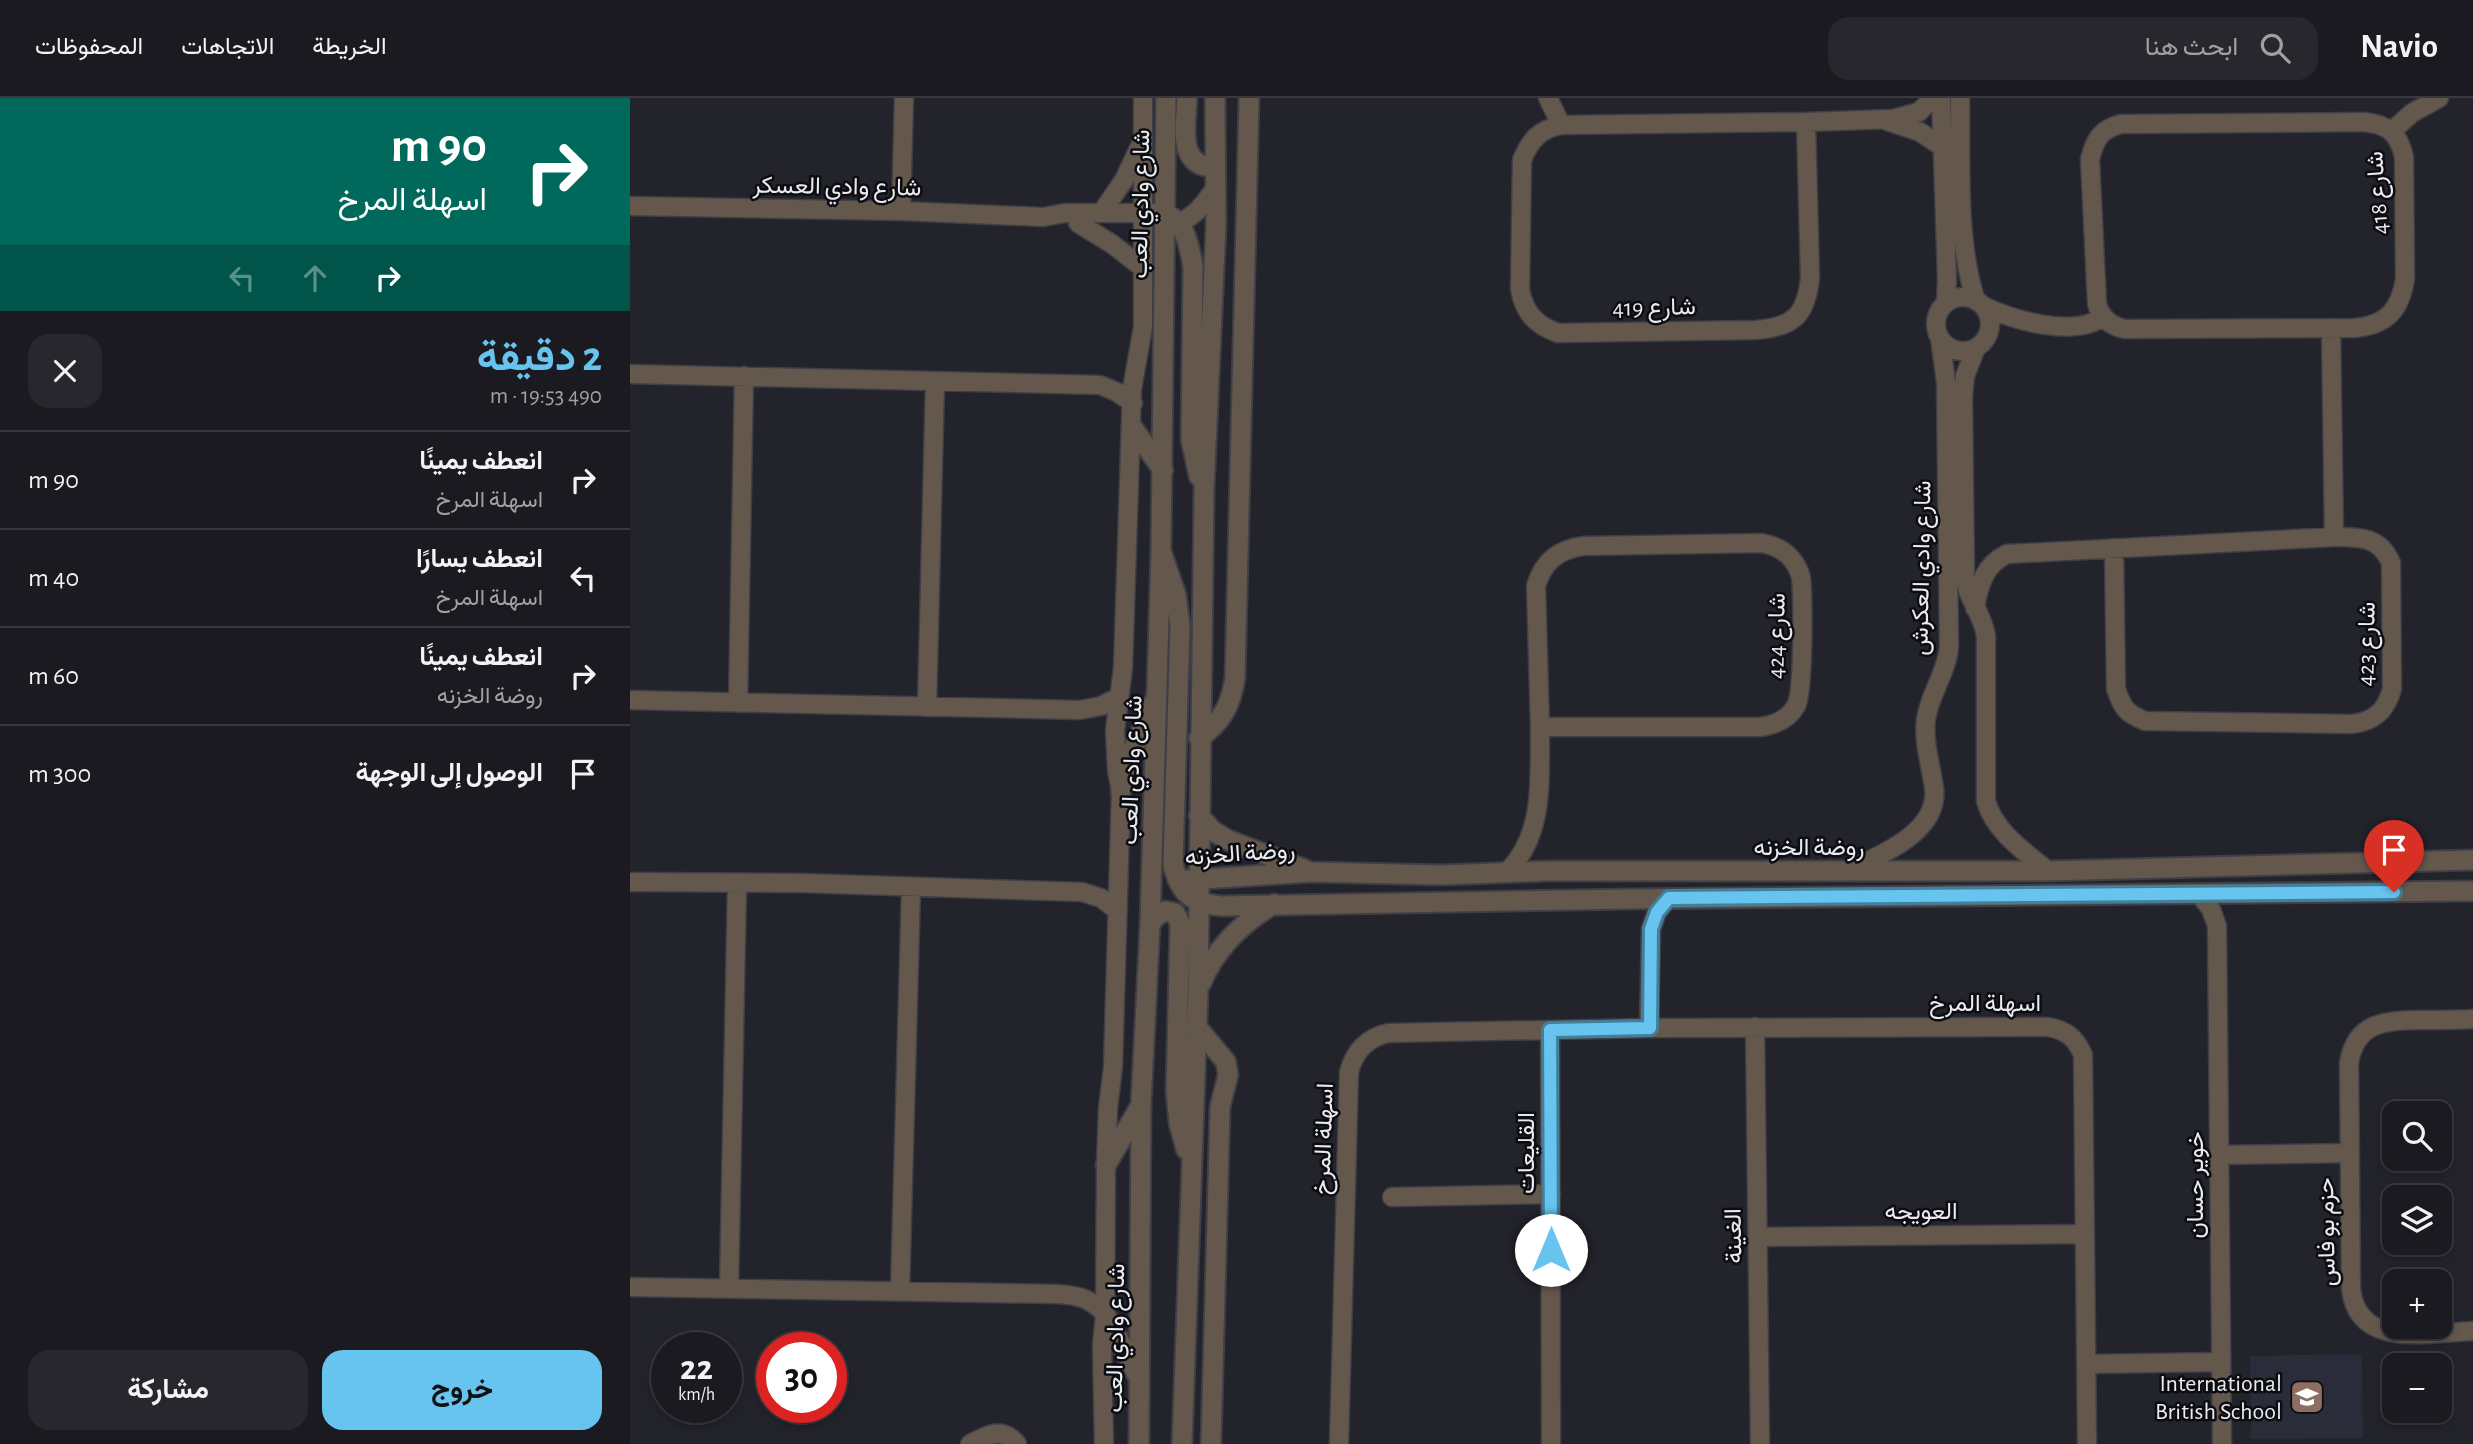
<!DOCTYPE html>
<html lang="ar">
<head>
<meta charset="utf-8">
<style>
	:root { --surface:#1a1a20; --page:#27272d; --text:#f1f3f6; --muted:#9fa1a5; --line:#38383e; --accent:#67c4ef }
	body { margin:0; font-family:"Alegreya Sans",Vazirmatn,sans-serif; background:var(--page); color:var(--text); direction:rtl; height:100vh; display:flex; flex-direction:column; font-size:26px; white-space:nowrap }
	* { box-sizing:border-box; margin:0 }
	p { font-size:23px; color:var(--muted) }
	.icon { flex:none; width:38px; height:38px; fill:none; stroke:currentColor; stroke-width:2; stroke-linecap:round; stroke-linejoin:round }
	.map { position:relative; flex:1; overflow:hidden; direction:ltr }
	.panel { display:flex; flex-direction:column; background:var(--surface); width:630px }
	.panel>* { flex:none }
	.hud { background:#00695c; color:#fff; overflow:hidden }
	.fabs { position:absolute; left:1752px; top:1003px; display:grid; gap:14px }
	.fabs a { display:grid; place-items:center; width:70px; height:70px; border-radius:14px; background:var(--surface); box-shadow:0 4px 10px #0003,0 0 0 2px var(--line); font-size:35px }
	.speed { position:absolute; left:21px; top:1234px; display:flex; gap:14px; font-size:35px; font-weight:700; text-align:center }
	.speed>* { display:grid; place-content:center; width:91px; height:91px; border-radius:50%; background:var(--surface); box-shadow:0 4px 10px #0003,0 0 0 2px var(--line); line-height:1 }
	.speed small { font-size:18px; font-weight:400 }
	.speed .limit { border:10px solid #d22; background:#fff; color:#111 }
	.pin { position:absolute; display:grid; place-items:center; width:60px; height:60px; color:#fff; margin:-72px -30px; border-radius:50% 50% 50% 0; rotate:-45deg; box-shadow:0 0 7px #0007 }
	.pin .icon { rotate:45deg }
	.me { position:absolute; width:77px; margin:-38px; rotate:0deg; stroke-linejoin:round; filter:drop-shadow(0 0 5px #0008) }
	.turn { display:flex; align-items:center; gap:24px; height:147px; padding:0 28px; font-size:32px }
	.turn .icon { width:91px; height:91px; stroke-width:2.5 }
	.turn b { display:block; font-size:49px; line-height:60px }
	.lanes { display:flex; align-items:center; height:66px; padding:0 28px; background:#0003; justify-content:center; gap:35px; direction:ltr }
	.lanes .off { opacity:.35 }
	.round { display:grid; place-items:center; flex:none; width:74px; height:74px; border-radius:21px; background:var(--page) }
	.headline { display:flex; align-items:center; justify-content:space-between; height:119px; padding:0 28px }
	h1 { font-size:42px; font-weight:700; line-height:52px; color:var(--accent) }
	.cta { display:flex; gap:14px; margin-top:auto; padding:14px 28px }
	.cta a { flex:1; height:80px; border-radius:21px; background:var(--accent); color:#111; font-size:28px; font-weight:700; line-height:80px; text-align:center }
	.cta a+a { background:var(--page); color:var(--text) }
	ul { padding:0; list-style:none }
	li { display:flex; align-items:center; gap:21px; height:98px; padding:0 28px; border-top:2px solid var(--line) }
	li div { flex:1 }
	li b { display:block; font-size:26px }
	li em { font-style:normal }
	header { display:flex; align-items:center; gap:42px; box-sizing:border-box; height:98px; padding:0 35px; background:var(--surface); border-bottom:2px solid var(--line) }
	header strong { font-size:33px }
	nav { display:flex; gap:38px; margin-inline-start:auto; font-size:24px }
	.search { width:490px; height:63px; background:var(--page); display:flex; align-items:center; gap:18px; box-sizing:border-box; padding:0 24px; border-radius:21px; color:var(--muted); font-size:26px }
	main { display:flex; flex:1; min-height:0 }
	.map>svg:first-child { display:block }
	.built { fill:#2b2c39 }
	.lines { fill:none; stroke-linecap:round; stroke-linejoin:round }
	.minor-casing { stroke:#3e3f47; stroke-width:21 }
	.tertiary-casing { stroke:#3e3f47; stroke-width:23 }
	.minor { stroke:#64574c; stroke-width:18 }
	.tertiary { stroke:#64574c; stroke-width:19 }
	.route-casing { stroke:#437f9b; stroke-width:18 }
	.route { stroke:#67c4ef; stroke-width:12 }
	.labels { text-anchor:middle; stroke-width:5; stroke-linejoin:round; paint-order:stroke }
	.street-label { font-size:24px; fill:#eaebf0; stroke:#0c0d10 }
	.poi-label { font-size:24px; fill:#eaebf0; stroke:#0c0d10; text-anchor:end }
</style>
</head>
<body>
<header>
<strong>Navio</strong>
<div class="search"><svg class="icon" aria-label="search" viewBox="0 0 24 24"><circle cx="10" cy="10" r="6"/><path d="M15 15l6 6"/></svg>ابحث هنا</div>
<nav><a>الخريطة</a><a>الاتجاهات</a><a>المحفوظات</a></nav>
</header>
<main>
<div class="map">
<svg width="1843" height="1346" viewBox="0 0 1843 1346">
	<rect width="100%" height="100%" fill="#22232b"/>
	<path class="built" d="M 1732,1256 L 1733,1340 L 1621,1341 L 1620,1258 Z"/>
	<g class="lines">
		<g class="minor-casing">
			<path id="minor" d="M 918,0 L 931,27
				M 1311,0 L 1317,181 L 1316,205
				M 1330,0 C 1331,63 1326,144 1346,203
				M 1257,23 L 1290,34 L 1311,48
				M 1176,24 L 1180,180 C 1176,218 1163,229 1126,232 L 928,235 C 905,227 894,214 890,191 L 892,62 C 900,42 910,31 931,27 L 1176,24 L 1263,21 L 1289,14 L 1303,0
				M 1734,24 C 1758,26 1769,36 1774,59 L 1775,181 C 1770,213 1756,227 1725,230 L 1495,231 C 1480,228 1471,220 1467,206 L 1460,61 C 1465,41 1471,31 1491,26 Z
				M 1762,33 L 1782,15 L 1809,0
				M 0,108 L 271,113 L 413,119 L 435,115 L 524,115
				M 271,113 L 274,0
				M 472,114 L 494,82 L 510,48
				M 448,125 L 482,146 L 514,171
				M 535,127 C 560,126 573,108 586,89
				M1306 226a27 27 0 1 1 54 0a27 27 0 1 1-54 0Z
				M 1353,208 C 1383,222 1443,240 1473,219
				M 1701,230 L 1704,439
				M 1346,250 L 1335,278 L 1333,298 L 1335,479 C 1337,501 1353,516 1356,538 L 1356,703 C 1364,733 1395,754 1418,773
				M 0,276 L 470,287 L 487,294 L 503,305
				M 1132,445 C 1152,449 1165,459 1171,479 C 1173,500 1174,592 1166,608 C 1158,622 1145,627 1130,629 L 910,629 L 906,488 C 913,464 928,451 954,448 Z
				M 1345,510 C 1349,487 1354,467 1377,456 L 1704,439 C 1729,439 1750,438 1761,465 L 1762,591 C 1756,613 1744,624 1721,626 L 1515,623 C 1496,615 1493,611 1486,591 L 1484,450
				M 0,602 L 450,612 L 471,608 L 489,599
				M 108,605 L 114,278
				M 297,609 L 305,283
				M 1217,773 C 1249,758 1310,734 1304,690 C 1301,667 1293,644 1296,621 C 1300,595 1317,574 1319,549 L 1316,284 L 1310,241
				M 877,774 C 916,735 909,679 910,629
				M 0,784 L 171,785 L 452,794 L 471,800 L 488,813
				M 1569,796 L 1581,811 L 1587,828 L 1592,1346
				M 1843,921 C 1826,922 1809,922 1792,922 C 1757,923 1726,922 1719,965 L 1721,1191 C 1728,1252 1799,1234 1843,1233
				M 1125,929 L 1130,1346
				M 1019,930 L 1021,831 L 1027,814 L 1039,800
				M 920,932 L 921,1346
				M 1589,1057 L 1720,1055
				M 762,1099 L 921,1096
				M 1127,1139 L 1455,1136
				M 0,1189 L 426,1196 C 447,1197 461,1200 475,1216
				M 99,1191 L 107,786
				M 270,1193 L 281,790
				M 1457,1266 L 1591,1264
				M 340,1346 C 357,1337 372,1328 387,1346
				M 474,1346 L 472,1248 L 475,1216 L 476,1067 L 478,1010 L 483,969 L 491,693 L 487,673 L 485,632 L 493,570 L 502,291 L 513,229 L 513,0
				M 709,1346 L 719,974 C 725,952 737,940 758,935 L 1019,930 L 1418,929 C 1436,932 1446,940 1453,957 L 1457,1346"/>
		</g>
		<g class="tertiary-casing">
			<path id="tertiary" d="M 557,0 C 556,27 546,69 585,69
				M 534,116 C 556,122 559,149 563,168 L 561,341 L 569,378
				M 502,329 L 533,372
				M 531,453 L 546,497 L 550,528 L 543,766 C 549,795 562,805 591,808 L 999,801 L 1843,793
				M 569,640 C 592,624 601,607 605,580 L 619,0
				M 491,693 L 497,666 L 524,604
				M 569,718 L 583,733 L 598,742 L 676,772
				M 557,782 L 682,774 L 812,777 L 917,773 L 1418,773 L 1843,762
				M 520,826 L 526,818 L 535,813 L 545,815 L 550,825 L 546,993 L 549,1025 L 556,1051
				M 571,885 C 586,850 611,825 644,806
				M 566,928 L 596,964 L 598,977 L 590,1009 L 581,1346
				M 476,1067 L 511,1007
				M 475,1216 L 509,1280
				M 509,1346 L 511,1006 L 520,826 L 531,453 L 536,0
				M 552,1346 L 568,893 L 574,392 L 586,127 L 585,0"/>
		</g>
		<use href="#minor" class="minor"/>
		<use href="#tertiary" class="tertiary"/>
	</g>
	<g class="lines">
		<g class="route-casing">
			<path id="route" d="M 921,1152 L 920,932 L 1020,930 L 1021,831 L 1027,814 L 1039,800 L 1764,794"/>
		</g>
		<use href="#route" class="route"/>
	</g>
	<defs>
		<g id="school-square" transform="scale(1.75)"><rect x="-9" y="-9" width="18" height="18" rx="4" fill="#8d6e63" stroke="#0c0d10"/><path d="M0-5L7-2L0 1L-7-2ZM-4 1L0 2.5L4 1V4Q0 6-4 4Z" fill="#fff"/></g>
	</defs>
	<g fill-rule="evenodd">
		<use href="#school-square" x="1677" y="1299"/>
	</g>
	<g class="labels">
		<g class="street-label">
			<text transform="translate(207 88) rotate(1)" y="8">شارع وادي العسكر</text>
			<text transform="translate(1747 95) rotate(-94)" y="8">شارع 418</text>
			<text transform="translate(510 106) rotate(-89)" y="8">شارع وادي العب</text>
			<text transform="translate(1024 209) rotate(-1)" y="8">شارع 419</text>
			<text transform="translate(1291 470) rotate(-89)" y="8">شارع وادي العكرش</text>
			<text transform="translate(1146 538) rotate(-89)" y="8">شارع 424</text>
			<text transform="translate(1736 546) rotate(-89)" y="8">شارع 423</text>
			<text transform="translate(501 672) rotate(-88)" y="8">شارع وادي العب</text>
			<text x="1179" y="757">روضة الخزنه</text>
			<text transform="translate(610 755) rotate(-4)" y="8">روضة الخزنه</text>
			<text x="1355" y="913">اسهلة المرخ</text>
			<text transform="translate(693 1041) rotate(-88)" y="8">اسهلة المرخ</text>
			<text transform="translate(896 1055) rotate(-90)" y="8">القليعات</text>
			<text transform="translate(1565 1087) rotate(-90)" y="8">خوير حسان</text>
			<text x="1291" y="1121">العويجه</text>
			<text transform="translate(1696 1134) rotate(-91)" y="8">حزم بو فاس</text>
			<text transform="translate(1103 1138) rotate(-91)" y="8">الغينة</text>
			<text transform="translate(485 1240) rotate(-89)" y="8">شارع وادي العب</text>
		</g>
		<g class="poi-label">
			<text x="1652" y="1293">International<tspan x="1652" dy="28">British School</tspan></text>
		</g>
	</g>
</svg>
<div class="fabs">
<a><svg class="icon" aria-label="search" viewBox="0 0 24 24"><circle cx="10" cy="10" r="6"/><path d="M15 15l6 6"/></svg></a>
<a><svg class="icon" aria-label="layers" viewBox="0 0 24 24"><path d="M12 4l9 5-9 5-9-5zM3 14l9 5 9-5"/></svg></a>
<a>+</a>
<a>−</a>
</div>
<div class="speed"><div>22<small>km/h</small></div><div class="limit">30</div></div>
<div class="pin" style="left:1764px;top:794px;background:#d93025"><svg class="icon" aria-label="arrive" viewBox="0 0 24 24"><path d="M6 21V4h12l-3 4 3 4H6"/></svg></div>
<svg class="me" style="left:921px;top:1152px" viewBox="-20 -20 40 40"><circle r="19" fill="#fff"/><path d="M0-13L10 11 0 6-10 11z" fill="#67c4ef"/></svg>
</div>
<section class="panel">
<div class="hud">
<div class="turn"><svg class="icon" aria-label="right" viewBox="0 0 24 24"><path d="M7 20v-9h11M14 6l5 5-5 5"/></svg><div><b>90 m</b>اسهلة المرخ</div></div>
<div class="lanes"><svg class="icon off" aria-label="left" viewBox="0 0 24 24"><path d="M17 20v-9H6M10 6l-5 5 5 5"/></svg><svg class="icon off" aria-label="ahead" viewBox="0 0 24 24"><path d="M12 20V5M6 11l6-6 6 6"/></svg><svg class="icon" aria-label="right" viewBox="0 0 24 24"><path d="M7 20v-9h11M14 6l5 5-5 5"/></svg></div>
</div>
<div class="headline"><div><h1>2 دقيقة</h1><p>490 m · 19:53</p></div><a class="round"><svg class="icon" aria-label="close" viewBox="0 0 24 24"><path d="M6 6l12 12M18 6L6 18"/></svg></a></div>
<ul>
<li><svg class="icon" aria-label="right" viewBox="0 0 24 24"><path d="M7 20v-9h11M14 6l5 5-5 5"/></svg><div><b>انعطف يمينًا</b><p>اسهلة المرخ</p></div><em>90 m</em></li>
<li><svg class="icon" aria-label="left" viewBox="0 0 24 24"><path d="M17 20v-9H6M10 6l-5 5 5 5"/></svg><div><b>انعطف يسارًا</b><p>اسهلة المرخ</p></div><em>40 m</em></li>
<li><svg class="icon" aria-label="right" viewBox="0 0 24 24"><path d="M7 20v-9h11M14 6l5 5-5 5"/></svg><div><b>انعطف يمينًا</b><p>روضة الخزنه</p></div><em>60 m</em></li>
<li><svg class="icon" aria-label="arrive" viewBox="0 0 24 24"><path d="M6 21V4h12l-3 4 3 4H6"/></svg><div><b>الوصول إلى الوجهة</b></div><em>300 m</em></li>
</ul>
<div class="cta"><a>خروج</a><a>مشاركة</a></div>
</section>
</main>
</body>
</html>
